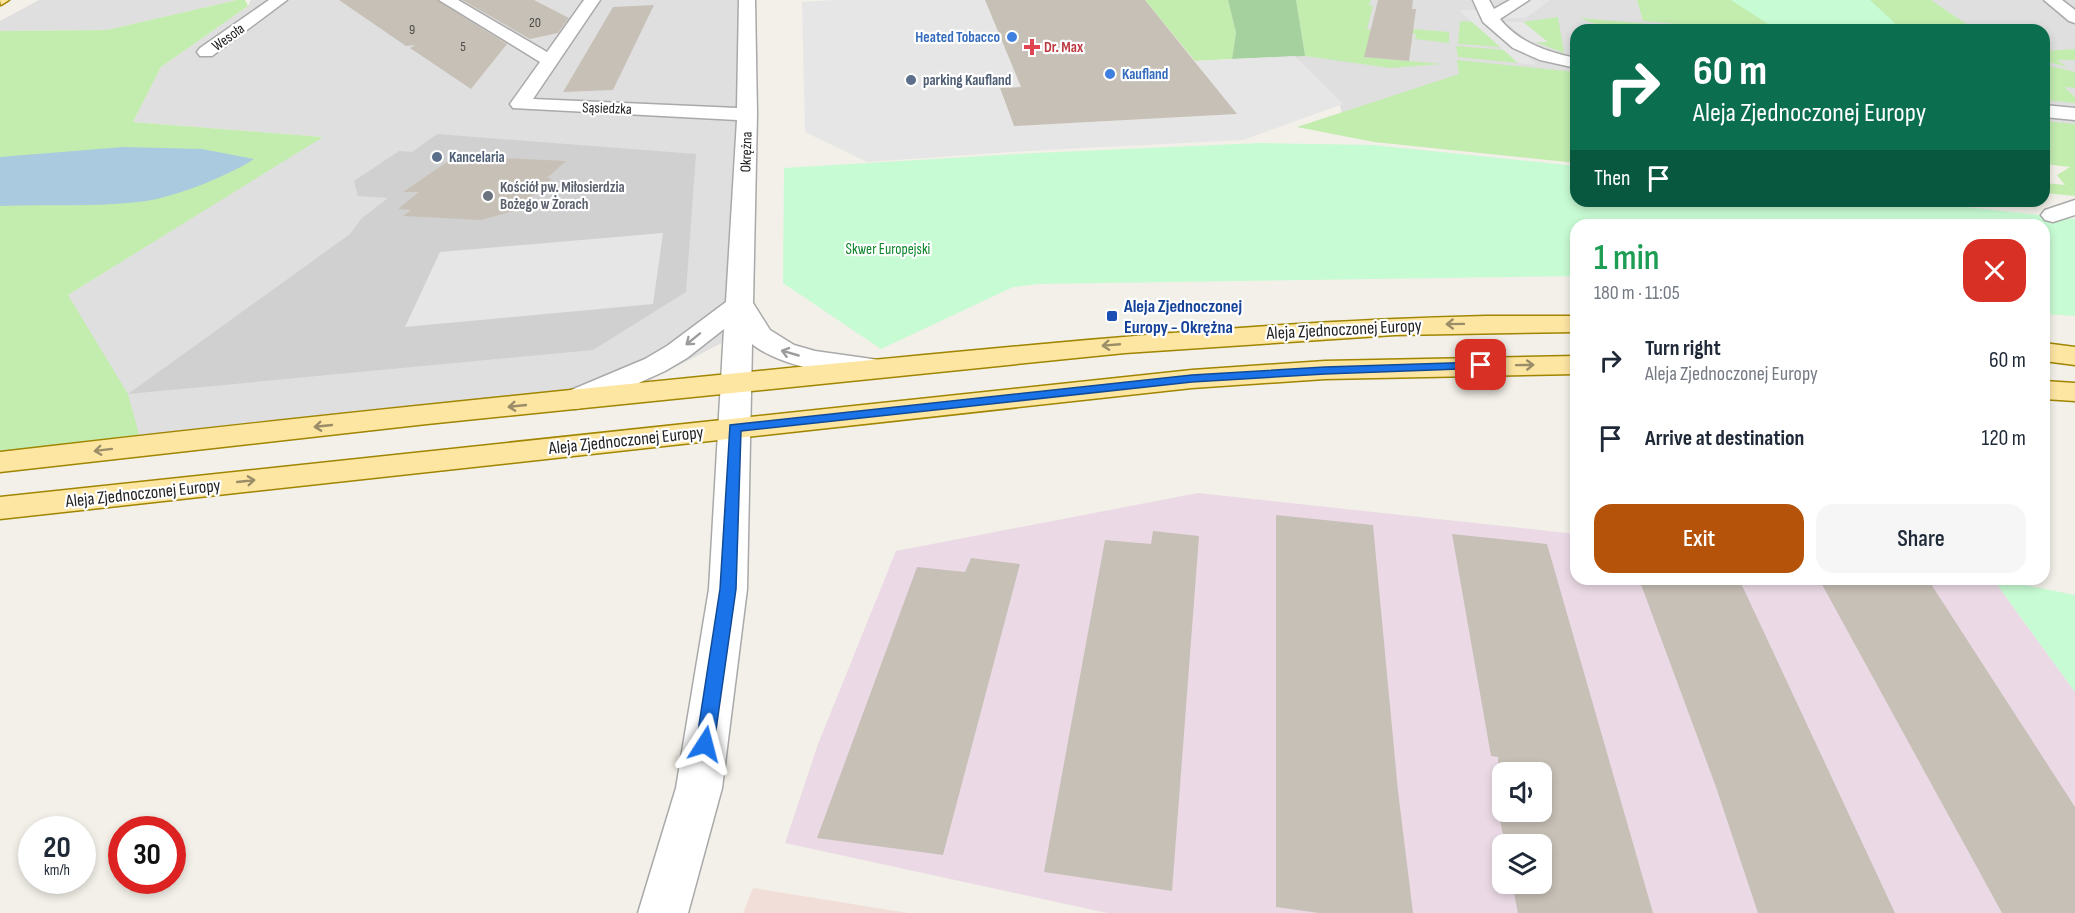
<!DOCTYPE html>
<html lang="en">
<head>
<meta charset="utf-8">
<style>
	:root { --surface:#fff; --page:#f6f6f7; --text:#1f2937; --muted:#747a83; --accent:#b45309 }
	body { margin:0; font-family:"Sofia Sans Condensed",sans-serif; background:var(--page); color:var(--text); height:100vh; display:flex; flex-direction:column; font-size:22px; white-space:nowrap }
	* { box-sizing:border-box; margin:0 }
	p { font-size:20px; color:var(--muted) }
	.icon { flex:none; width:33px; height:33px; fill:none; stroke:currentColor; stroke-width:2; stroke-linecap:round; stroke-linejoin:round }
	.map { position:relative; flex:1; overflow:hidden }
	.details { position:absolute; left:1570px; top:219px; width:480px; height:366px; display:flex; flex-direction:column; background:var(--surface); border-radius:18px; box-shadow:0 3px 9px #0003 }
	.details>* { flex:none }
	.guide { position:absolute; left:1570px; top:24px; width:480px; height:183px; border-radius:18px; box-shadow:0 3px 9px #0003; background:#0b6e4f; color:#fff; overflow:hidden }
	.buttons { position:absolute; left:1492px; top:762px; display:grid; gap:12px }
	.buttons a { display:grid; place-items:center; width:60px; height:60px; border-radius:12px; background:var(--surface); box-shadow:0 3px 9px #0003; font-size:30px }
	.speed { position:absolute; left:18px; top:816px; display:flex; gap:12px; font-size:30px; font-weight:700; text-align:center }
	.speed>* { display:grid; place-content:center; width:78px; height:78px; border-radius:50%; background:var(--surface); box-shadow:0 3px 9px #0003; line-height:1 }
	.speed small { font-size:15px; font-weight:400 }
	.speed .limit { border:9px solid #d22; background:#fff; color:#111 }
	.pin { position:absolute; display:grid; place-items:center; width:51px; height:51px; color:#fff; margin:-26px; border-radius:12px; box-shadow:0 3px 9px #0006 }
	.me { position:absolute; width:66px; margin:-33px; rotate:9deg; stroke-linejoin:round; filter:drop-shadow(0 0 4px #0008) }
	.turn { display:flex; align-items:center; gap:21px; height:126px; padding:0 24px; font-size:27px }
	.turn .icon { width:78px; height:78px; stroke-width:2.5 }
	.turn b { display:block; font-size:42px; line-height:51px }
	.then { display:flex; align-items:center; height:57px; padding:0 24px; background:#0003; gap:12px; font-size:22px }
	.round { display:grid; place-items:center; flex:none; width:63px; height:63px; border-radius:18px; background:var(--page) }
	.head { display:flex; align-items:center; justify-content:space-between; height:102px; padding:0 24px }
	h1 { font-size:36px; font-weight:600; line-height:45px; color:#1e9e55 }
	.primary-button { display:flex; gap:12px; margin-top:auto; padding:12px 24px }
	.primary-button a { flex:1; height:69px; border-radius:18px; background:var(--accent); color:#fff; font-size:24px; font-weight:600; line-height:69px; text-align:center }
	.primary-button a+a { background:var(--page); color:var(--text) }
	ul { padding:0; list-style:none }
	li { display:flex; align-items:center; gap:18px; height:78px; padding:0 24px }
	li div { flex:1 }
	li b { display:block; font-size:22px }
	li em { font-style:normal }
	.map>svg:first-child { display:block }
	.residential { fill:#e0dfdf }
	.commercial { fill:#f2ded8 }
	.industrial { fill:#ebdae5; fill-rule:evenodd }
	.religious { fill:#d0d0d0 }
	.grass { fill:#c3ecaf }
	.forest { fill:#a4d19d }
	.park { fill:#c7fbd3 }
	.parking { fill:#e6e6e6 }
	.water { fill:#a9cadf }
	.building { fill:#c7c0b7; fill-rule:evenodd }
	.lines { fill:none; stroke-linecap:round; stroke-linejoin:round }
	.minor-casing { stroke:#a9a9a9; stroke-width:3 }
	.major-casing { stroke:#9f8500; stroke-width:3 }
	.minor { fill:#fff; fill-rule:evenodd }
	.major { fill:#fde5a2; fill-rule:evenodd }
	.oneway { stroke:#9a8d68 }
	.oneway2 { stroke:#9c9c9c }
	.route { fill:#1a73e8; stroke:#114b97; stroke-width:1.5 }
	.shop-dot { fill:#3f7fe0; stroke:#fff; stroke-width:2 }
	.health-dot { fill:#e0444e; stroke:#fff; stroke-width:2 }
	.service-dot { fill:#5c6f8a; stroke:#fff; stroke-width:2 }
	.worship-dot { fill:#6b7280; stroke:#fff; stroke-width:2 }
	.transit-dot { fill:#1a4fb4; stroke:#fff; stroke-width:2 }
	.labels { text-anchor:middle; stroke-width:4.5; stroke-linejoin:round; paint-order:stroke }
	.far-number-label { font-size:14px; fill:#4b4a47 }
	.far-street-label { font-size:15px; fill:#222; stroke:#fff }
	.far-shop-label { font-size:15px; font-weight:bold; fill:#366cbe; stroke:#fff; text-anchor:end }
	.far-health-label { font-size:15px; font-weight:bold; fill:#be3a42; stroke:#fff; text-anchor:start }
	.far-service-label { font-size:15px; font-weight:bold; fill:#4e5e75; stroke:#fff; text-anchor:start }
	.far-worship-label { font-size:15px; font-weight:bold; fill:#5b616d; stroke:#fff; text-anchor:start }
	.far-park-label { font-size:15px; fill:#0b8529; stroke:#fff }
	.transit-label { font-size:18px; font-weight:bold; fill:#164399; stroke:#fff; text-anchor:start }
	.street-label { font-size:18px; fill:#222; stroke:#fff }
</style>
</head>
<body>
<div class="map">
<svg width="2075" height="913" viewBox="0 0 2075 913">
	<rect width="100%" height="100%" fill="#f2f0e8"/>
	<path class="residential" d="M 39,0 L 237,0 L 107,30 L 0,31 L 0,21 Z
		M 251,0 L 747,0 L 737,335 L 599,407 L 139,455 L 68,295 L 322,137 L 133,122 L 161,67 L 248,6 Z
		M 1296,0 L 1686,0 L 1696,26 L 1744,30 L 1576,30 L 1576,76 L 1343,117 L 1338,99 L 1277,73 Z
		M 1870,0 L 2075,0 L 2075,125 L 2045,122 L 2044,30 L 1902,30 Z"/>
	<path class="commercial" d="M 753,888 L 908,913 L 743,913 Z"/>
	<path class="industrial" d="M 1198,493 L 1576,534 L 1576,579 L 1993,579 L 2075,692 L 2075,913 L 1107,913 L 785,843 L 818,744 L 896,551 ZM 1503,772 L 1542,772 L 1542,812 L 1503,812 ZM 1503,844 L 1542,844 L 1542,884 L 1503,884 Z"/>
	<path class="religious" d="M 437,134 L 696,154 L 686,292 L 593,350 L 128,394 L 350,234 L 361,219 L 388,198 L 358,196 L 354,181 L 399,151 L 412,152 Z"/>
	<path class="grass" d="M 237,0 L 245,0 L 248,6 L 161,67 L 133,122 L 323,137 L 68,295 L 128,394 L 140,438 L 0,451 L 0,31 L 107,30 Z
		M 1145,0 L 1228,0 L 1236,33 L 1232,59 L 1195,61 Z
		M 1296,0 L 1371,0 L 1369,5 L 1373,6 L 1367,29 L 1371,30 L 1365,57 L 1442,64 L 1390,68 L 1305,56 Z
		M 1637,0 L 1931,0 L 1975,30 L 1744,30 L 1643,21 Z
		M 1558,17 L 1564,53 L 1536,42 L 1547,42 L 1523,22 Z
		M 1580,18 L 1673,26 L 1649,30 L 1611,30 Z
		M 1460,21 L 1472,22 L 1501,47 L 1458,44 Z
		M 1413,29 L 1449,32 L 1449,43 L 1415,39 L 1416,34 L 1412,34 Z
		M 1456,46 L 1505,50 L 1518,63 L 1458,57 Z
		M 2075,49 L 2075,60 L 2057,60 L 2067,67 L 2045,61 L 2045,51 Z
		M 1457,60 L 1576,72 L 1576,111 L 1571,111 L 1573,143 L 1576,144 L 1576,163 L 1374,142 L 1297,127 L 1459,74 Z
		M 2045,65 L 2075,72 L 2075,88 L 2064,87 L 2075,97 L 2075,103 L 2045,100 Z
		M 2045,121 L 2075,124 L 2075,196 L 2045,193 L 2045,183 L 2065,185 L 2057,175 L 2070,167 L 2045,164 Z"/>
	<path class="forest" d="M 1228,0 L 1296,0 L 1305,56 L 1232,59 L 1236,33 Z"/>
	<path class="park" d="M 1731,0 L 1870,0 L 1902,30 L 1777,30 Z
		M 1261,143 L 1373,145 L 1576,166 L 1576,201 L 1914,201 L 2075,219 L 2075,316 L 2045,314 L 2044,225 L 1576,225 L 1576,276 L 1037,284 L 1013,287 L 881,349 L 783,283 L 784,168 L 1035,153 Z
		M 1993,579 L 2075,595 L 2075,692 Z"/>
	<path class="parking" d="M 835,0 L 985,0 L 1021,87 L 1000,89 L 1014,126 L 1236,114 L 1195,61 L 1295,56 L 1343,104 L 1243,140 L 1027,151 L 867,162 L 805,132 L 802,2 Z
		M 1531,0 L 1550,0 L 1526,18 L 1504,18 Z
		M 1459,10 L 1475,10 L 1537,65 L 1518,63 Z
		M 1506,22 L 1523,22 L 1548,42 L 1530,42 Z
		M 663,233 L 653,304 L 405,327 L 440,252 Z"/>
	<path class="water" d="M 123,147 L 202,149 L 254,159 C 229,176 168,200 138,202 C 93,207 46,204 0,206 L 0,157 Z"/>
	<path class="building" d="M 339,0 L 437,0 L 507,44 L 471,89 L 410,48 L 415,45 L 406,46 Z
		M 462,0 L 534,0 L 569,18 L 558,33 L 530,39 Z
		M 985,0 L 1145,0 L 1237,114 L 1014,126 L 1000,88 L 1021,87 Z
		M 1378,0 L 1413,0 L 1412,9 L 1416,9 L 1409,61 L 1364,57 Z
		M 654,5 L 613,90 L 563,92 L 613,7 Z
		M 456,156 L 566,161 L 547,178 L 552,179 L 514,211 L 481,220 L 403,216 L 411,210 L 398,209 L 419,192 L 403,192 Z
		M 1276,515 L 1373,525 L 1398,791 L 1413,913 L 1319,913 L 1276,907 Z
		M 1153,531 L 1199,536 L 1172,891 L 1044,872 L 1105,540 L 1151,544 Z
		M 1452,534 L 1547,544 L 1653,913 L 1518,913 L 1512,884 L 1542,884 L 1542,844 L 1505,844 L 1500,820 L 1498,757 L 1491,756 ZM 1503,772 L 1542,772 L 1542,812 L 1503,812 Z
		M 971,558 L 1020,564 L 943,855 L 817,838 L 917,567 L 965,572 Z
		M 1639,579 L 1739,579 L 1895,913 L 1758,913 L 1716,787 Z
		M 1819,579 L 1879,579 L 1931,584 L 2075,807 L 2075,913 L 2002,913 Z"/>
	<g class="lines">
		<g class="minor-casing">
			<path id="minor" d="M 269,0 L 287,0 L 212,56 L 200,56 L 197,52 L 200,48 Z
				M 439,0 L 458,0 L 547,52 L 584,0 L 600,0 L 533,99 L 737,108 L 739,0 L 755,0 L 757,114 L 753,303 L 770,330 L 794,345 L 815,351 L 886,361 L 891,367 L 886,373 C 853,382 779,366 752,344 L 747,589 L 722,788 L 688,913 L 638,913 L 676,788 L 709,589 L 724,329 L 687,358 L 665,371 L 586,407 L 575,409 L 564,407 L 560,400 L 564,393 L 645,359 L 667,346 L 726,302 L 737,120 L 513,108 L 510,104 L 540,62 Z
				M 1473,0 L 1489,0 L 1494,9 L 1510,0 L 1529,0 L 1500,19 C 1519,43 1548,52 1576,58 L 1576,68 L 1540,60 L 1513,48 L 1483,22 Z
				M 2044,0 L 2062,0 L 2075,10 L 2075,23 L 2069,21 Z
				M 2044,105 L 2075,108 L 2075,120 L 2044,117 Z
				M 2075,200 L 2075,215 L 2053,222 L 2045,220 L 2041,215 L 2045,210 Z"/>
		</g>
		<g class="major-casing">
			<path id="major" d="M 0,0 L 9,0 L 1,5 Z
				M 1486,316 L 1576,316 L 1576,332 L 1395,335 L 1125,353 L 427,424 L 0,472 L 0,452 C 273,420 547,392 820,365 C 1042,344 1263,321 1486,316 Z
				M 2044,343 L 2075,347 L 2075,365 L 2044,361 Z
				M 1576,356 L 1576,374 L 1325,379 L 1192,388 L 0,519 L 0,497 L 1192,370 L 1325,361 Z
				M 2044,381 L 2075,383 L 2075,401 L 2044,399 Z"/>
		</g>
		<use href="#minor" class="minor"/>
		<use href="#major" class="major"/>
	</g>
	<defs><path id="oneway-shaft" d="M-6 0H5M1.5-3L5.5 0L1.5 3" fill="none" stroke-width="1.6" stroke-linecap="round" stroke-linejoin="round" transform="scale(1.5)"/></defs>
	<g class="oneway">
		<use href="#oneway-shaft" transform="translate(1455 324) rotate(179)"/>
		<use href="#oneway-shaft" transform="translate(1111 345) rotate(175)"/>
		<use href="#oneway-shaft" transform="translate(1525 365) rotate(-1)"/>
		<use href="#oneway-shaft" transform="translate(517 406) rotate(174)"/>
		<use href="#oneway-shaft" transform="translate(323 426) rotate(174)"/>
		<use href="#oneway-shaft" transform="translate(103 450) rotate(173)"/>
		<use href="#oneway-shaft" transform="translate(246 481) rotate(-6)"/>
	</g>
	<g class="oneway2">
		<use href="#oneway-shaft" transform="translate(693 339) rotate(141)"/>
		<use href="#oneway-shaft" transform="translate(790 353) rotate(-164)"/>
	</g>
	<path class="route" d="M 1481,362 L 1486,363 L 1486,368 L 1325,374 L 1192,382 L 741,431 L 736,589 L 714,744 L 712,749 L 705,751 L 699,749 L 696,744 L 720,589 L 730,425 L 1192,375 L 1325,367 Z"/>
	<g class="shop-dot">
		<circle cx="1012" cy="37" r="6"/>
		<circle cx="1110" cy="74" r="6"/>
	</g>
	<path class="health-dot" d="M1029 38h6v6h6v6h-6v6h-6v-6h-6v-6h6z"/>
	<g class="service-dot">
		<circle cx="911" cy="80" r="6"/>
		<circle cx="437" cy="157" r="6"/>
	</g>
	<circle class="worship-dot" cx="488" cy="196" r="6"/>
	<rect class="transit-dot" x="1106" y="310" width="12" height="12" rx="3"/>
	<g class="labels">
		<g class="far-number-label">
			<text x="535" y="27">20</text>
			<text x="412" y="34">9</text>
			<text x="463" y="51">5</text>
		</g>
		<g class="far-street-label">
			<text transform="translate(228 37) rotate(-36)" y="5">Wesoła</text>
			<text transform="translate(607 108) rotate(2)" y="5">Sąsiedzka</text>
			<text transform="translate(746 152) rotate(-88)" y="5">Okrężna</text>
		</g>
		<g class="far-shop-label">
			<text x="1000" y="42">Heated Tobacco</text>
			<text x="1122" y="79" text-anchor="start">Kaufland</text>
		</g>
		<g class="far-health-label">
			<text x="1044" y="52">Dr. Max</text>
		</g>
		<g class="far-service-label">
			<text x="923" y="85">parking Kaufland</text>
			<text x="449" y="162">Kancelaria</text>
		</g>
		<g class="far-worship-label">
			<text x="500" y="192">Kościół pw. Miłosierdzia<tspan x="500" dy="17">Bożego w Żorach</tspan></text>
		</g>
		<g class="far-park-label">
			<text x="888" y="254">Skwer Europejski</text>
		</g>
		<g class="transit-label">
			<text x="1124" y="312">Aleja Zjednoczonej<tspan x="1124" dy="21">Europy - Okrężna</tspan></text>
		</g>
		<g class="street-label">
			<text transform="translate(1344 329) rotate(-3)" y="6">Aleja Zjednoczonej Europy</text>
			<text transform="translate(626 440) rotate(-6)" y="6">Aleja Zjednoczonej Europy</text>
			<text transform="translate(143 493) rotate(-6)" y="6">Aleja Zjednoczonej Europy</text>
		</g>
	</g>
</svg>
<div class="buttons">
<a><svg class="icon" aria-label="sound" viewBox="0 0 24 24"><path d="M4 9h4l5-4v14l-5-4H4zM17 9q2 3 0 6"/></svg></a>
<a><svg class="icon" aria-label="layers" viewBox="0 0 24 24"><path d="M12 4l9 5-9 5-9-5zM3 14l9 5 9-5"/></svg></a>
</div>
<div class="speed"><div>20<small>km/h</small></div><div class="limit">30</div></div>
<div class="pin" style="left:1481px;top:365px;background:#d93025"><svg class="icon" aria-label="arrive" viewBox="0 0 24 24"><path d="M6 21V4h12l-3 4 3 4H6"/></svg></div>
<svg class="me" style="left:705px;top:744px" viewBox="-20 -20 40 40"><path d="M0-17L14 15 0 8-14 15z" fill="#1a73e8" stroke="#fff" stroke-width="4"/></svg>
<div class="guide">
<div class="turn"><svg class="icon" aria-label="right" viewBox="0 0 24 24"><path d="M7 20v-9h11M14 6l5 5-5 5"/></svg><div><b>60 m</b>Aleja Zjednoczonej Europy</div></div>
<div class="then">Then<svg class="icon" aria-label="arrive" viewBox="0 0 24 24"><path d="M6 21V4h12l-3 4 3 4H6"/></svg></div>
</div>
<section class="details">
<div class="head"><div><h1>1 min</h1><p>180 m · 11:05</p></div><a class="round" style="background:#d93025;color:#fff"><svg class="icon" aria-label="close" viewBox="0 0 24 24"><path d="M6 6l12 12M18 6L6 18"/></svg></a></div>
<ul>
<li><svg class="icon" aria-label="right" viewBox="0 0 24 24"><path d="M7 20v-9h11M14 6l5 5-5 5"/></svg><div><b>Turn right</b><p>Aleja Zjednoczonej Europy</p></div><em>60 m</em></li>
<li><svg class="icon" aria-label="arrive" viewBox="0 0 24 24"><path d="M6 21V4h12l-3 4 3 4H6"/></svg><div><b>Arrive at destination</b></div><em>120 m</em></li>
</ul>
<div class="primary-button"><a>Exit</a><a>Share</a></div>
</section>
</div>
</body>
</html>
